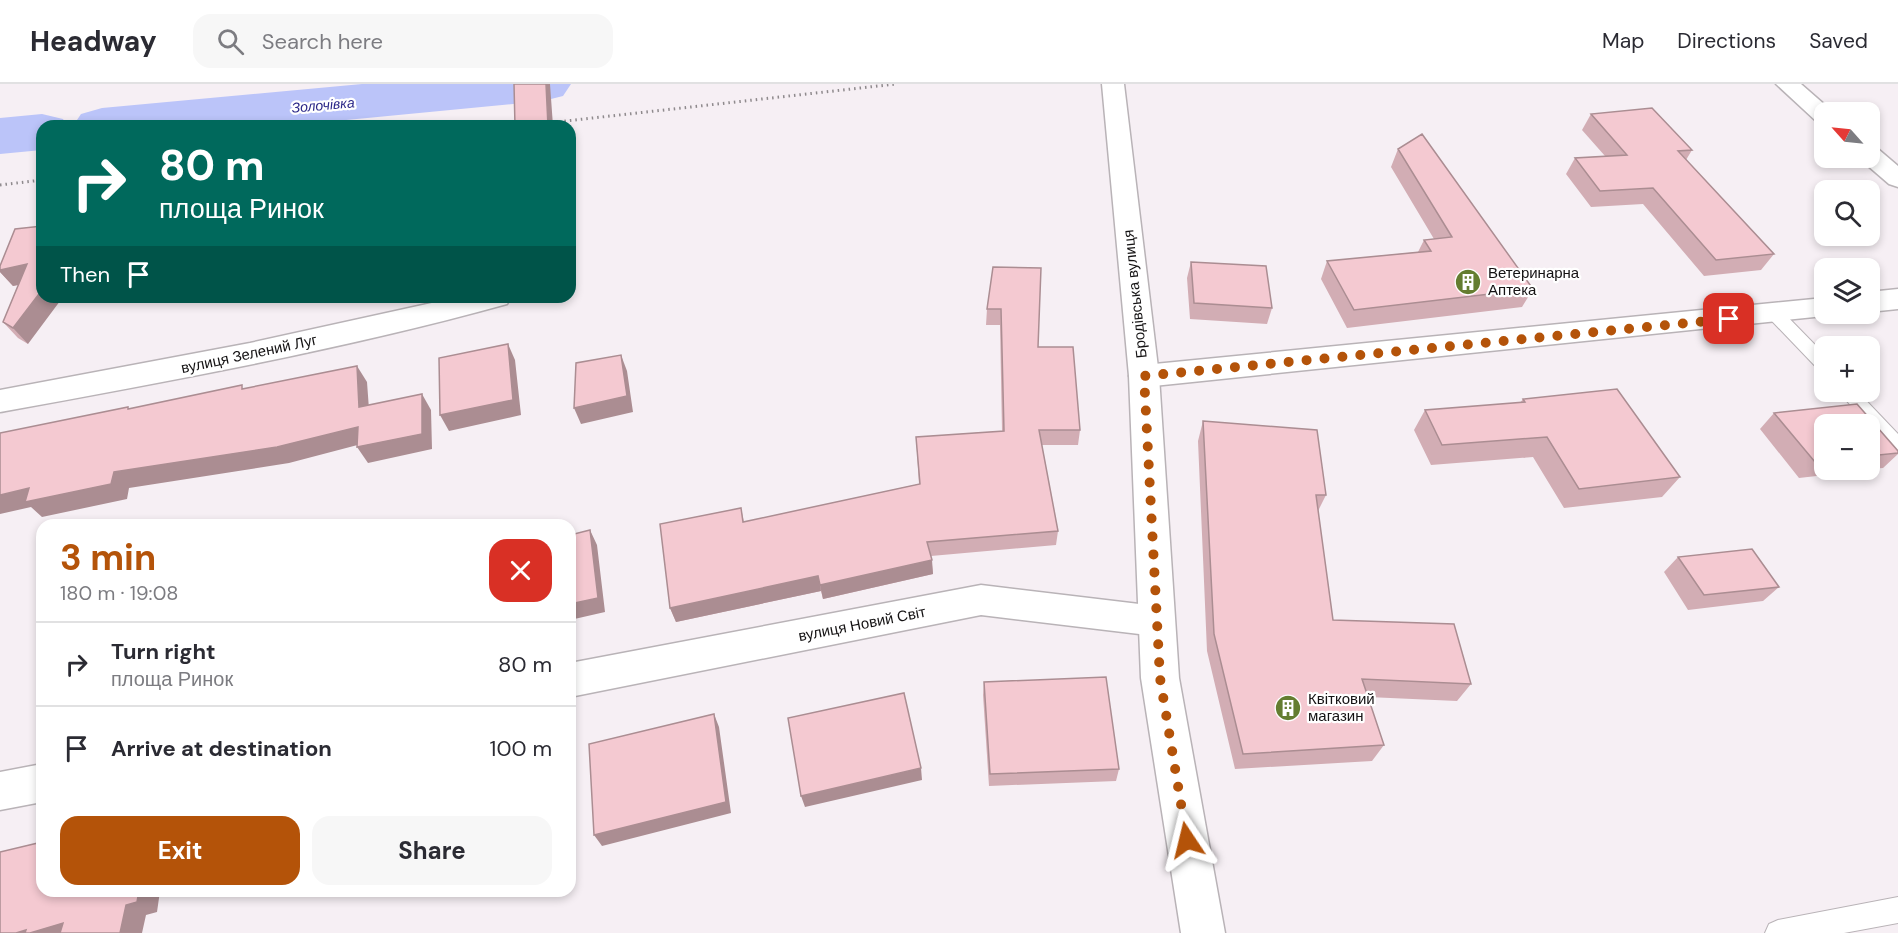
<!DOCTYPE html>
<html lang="en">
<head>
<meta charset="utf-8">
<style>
	:root { --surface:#fff; --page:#f7f7f7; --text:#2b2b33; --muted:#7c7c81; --line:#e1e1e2; --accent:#b45309 }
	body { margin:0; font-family:"DM Sans",sans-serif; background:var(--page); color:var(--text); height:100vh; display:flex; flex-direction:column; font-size:22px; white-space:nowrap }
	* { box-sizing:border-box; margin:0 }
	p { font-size:20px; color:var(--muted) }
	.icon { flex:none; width:33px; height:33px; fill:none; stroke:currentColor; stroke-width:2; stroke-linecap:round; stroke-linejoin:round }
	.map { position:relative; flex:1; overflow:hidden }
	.side { position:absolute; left:36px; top:435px; width:540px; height:378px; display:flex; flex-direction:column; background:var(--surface); border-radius:18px; box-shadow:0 3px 9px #0003 }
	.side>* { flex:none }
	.hud { position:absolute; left:36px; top:36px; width:540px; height:183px; border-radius:18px; box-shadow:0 3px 9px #0003; background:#00695c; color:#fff; overflow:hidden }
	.needle { width:39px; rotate:297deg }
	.buttons { position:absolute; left:1814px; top:18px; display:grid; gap:12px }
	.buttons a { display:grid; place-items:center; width:66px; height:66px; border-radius:12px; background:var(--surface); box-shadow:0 3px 9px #0003; font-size:30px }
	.pin { position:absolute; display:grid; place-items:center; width:51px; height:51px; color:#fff; margin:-26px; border-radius:12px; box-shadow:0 3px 9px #0006 }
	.me { position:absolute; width:66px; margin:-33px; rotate:350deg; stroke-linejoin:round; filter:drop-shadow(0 0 4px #0008) }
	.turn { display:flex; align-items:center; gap:21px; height:126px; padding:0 24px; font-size:27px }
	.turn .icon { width:78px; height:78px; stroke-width:2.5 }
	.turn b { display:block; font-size:42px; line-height:51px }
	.then { display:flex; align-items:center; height:57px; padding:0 24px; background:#0003; gap:12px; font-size:22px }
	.round { display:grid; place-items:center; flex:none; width:63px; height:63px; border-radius:18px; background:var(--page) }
	.head { display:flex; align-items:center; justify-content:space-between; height:102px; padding:0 24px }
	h1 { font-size:36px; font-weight:700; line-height:45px; color:var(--accent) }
	.cta { display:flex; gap:12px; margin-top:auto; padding:12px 24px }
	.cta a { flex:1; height:69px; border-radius:18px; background:var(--accent); color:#fff; font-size:24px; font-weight:700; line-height:69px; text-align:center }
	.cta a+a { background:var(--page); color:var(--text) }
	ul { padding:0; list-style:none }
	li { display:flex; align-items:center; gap:18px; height:84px; padding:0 24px; border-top:2px solid var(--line) }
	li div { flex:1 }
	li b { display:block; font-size:22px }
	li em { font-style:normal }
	header { display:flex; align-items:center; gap:36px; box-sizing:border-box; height:84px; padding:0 30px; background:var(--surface); border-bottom:2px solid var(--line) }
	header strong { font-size:28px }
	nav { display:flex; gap:33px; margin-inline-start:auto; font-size:21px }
	.search { width:420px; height:54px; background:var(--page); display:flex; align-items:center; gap:15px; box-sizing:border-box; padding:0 21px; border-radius:18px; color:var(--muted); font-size:22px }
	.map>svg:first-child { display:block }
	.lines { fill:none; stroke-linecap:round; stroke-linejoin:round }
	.river { fill:#bbc4f9; fill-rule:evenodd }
	.service-casing { stroke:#b9b3b7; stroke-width:2 }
	.minor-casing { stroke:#b9b3b7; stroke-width:3 }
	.tertiary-casing { stroke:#b9b3b7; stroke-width:3 }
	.path { stroke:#8f8a8d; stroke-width:3; stroke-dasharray:1.5 4; stroke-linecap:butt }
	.service { fill:#fff; fill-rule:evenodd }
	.minor { fill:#fff; fill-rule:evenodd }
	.tertiary { fill:#fff; fill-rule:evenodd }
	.wall { fill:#d2adb4 }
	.shaded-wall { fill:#ab8d92 }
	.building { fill:#f4c9d1; stroke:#ab8d92; stroke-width:1.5 }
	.route { stroke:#b45309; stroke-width:10; stroke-dasharray:0 18 }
	.labels { text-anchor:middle; stroke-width:4.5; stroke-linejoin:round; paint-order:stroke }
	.far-water-label { font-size:14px; font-style:italic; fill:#2c2888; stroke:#fff }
	.poi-label { font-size:15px; fill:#141213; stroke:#fff; text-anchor:start }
	.street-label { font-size:15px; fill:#141213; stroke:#fff }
</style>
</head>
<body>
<header>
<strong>Headway</strong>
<div class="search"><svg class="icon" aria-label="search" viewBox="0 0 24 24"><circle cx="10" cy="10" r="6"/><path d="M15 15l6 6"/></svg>Search here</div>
<nav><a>Map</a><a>Directions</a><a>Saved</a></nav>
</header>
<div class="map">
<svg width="1898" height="849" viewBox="0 0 1898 849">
	<rect width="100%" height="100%" fill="#f6eff4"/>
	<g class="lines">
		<path class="river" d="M 362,0 L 571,0 L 563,12 L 543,17 L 284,42 L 73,42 L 81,30 L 102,24 Z
			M 42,30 L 63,35 L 67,42 L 42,42 L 42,66 L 0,70 L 0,34 Z"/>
		<g class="service-casing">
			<path id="service" d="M 1775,224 L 1781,226 L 1824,270 L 1824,287 L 1818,285 L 1769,234 L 1767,230 L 1769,226 Z
				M 1839,308 L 1858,308 L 1898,350 L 1898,369 L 1891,367 Z
				M 1898,813 L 1898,839 L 1844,849 L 1765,849 L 1769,840 L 1778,836 Z"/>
		</g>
		<g class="minor-casing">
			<path id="minor" d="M 1776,0 L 1801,0 L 1833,28 L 1824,28 L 1824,39 L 1816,37 Z
				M 1869,63 L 1878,65 L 1898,82 L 1898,103 L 1889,100 L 1860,75 L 1859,74 L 1869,74 Z
				M 1898,205 L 1898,225 L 1869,228 L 1869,208 Z
				M 459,213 L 511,213 L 507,220 C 341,266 170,297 0,328 L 0,306 L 250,259 Z
				M 1824,214 L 1824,230 L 1834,231 L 1144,303 L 1133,300 L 1129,292 L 1133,284 L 1144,281 Z
				M 981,501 L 1156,522 L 1169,526 L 1174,537 L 1169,548 L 1156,552 L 981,531 L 570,613 L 570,579 Z
				M 42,680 L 42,718 L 0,726 L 0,688 Z"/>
		</g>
		<g class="tertiary-casing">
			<path id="tertiary" d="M 1102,0 L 1124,0 L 1159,292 L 1179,594 L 1225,849 L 1181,849 L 1141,594 L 1129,292 Z"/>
		</g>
		<path class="path" d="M 548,39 L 896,0
			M 0,101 L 42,96"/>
		<use href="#service" class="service"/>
		<use href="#minor" class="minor"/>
		<use href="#tertiary" class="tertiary"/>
	</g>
	<path class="wall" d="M 1591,30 L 1692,66 L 1686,76 L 1774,170 L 1761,186 L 1704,192 L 1643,120 L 1591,123 L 1566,90 L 1575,74 L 1605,72 L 1582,46 Z
		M 1398,65 L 1533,205 L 1522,223 L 1347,244 L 1321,195 L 1327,177 L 1418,168 L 1424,156 L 1434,155 L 1391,83 Z
		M 15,145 L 28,260 L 18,254 L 3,238 L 18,201 L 13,202 L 0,188 L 0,182 Z
		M 1191,178 L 1272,224 L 1267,240 L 1190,235 L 1187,194 Z
		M 993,183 L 1038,263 L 1080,346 L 1078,361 L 1042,361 L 1058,447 L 1056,461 L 931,472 L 933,490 L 823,515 L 821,507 L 676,538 L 670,524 L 741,424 L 744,438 L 919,400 L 916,353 L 1002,347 L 1000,241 L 986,241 L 987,225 Z
		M 1523,315 L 1680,393 L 1662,413 L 1564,424 L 1533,373 L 1431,381 L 1414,346 L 1425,326 L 1520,319 Z
		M 1857,320 L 1898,367 L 1898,370 L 1883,384 L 1869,385 L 1869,340 L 1824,340 L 1824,386 L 1869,386 L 1799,394 L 1760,345 L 1774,329 Z
		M 1203,337 L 1326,411 L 1318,427 L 1333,536 L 1471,600 L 1457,617 L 1368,613 L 1384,661 L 1372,677 L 1235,685 L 1207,567 L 1198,357 Z
		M 1678,473 L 1779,503 L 1763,517 L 1688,526 L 1664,488 Z
		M 984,598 L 1119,685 L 1116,697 L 989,702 L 983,611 Z"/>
	<path class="shaded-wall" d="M 546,0 L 550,0 L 553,42 L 548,42 Z
		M 27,180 L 41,196 L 13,202 L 0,188 L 0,186 Z
		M 42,206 L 42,213 L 63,213 L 28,260 L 13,244 Z
		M 508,260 L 515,276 L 521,331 L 449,347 L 440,331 Z
		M 621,271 L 627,287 L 633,328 L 581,340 L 574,324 Z
		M 357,282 L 367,298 L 370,339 L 359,323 Z
		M 422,310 L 431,326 L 432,365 L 368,379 L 357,363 Z
		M 358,343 L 369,358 L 289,379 L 129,404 L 127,415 L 42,433 L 31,423 L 0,430 L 0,411 L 29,404 Z
		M 590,446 L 597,461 L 605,528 L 570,536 L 570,520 Z
		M 932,476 L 933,490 L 823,515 L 820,501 Z
		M 818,492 L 821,507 L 676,538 L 670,524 Z
		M 714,630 L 719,643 L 731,729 L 602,762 L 594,751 Z
		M 921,684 L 922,696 L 805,723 L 801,712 Z
		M 139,807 L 160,807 L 157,828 L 146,831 L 142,849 L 120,849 L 126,821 Z
		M 63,839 L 83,849 L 16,849 L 26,846 Z"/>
	<path class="building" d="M 514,0 L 546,0 L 548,42 L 515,42 Z
		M 1652,24 L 1692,66 L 1678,67 L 1774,170 L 1716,176 L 1653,104 L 1600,107 L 1575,74 L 1627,71 L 1591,30 Z
		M 1422,50 L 1533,205 L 1354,226 L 1327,177 L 1431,167 L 1424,156 L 1452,153 L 1398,65 Z
		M 42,142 L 42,206 L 13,244 L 3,238 L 27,180 L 0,186 L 0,182 L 15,145 Z
		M 1191,178 L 1266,182 L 1272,224 L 1194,219 Z
		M 993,183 L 1041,184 L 1038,263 L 1073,263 L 1080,346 L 1039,346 L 1058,447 L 927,458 L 932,476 L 820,501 L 818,492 L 670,524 L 660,440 L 741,424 L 743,438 L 920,400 L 916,353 L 1004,347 L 1001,225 L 987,225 Z
		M 508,260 L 513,316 L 440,331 L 439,274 Z
		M 621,271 L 627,312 L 574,324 L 576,279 Z
		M 357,282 L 359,323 L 422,310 L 422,350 L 357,363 L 358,343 L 277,363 L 114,388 L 111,400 L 25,418 L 29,404 L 0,411 L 0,349 L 128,323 L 128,325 L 242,301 L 242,305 Z
		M 1617,305 L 1680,393 L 1579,405 L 1547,353 L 1442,361 L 1425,326 L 1525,318 L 1523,315 Z
		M 1857,320 L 1898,367 L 1898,369 L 1869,372 L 1869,340 L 1824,340 L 1824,377 L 1815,378 L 1774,329 Z
		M 1203,337 L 1317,346 L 1326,411 L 1316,411 L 1333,536 L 1454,540 L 1471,600 L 1362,595 L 1384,661 L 1243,670 L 1214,550 Z
		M 590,446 L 598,514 L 570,520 L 570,451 Z
		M 1752,465 L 1779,503 L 1704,511 L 1678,473 Z
		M 1106,593 L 1119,685 L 990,690 L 984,598 Z
		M 904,609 L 921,684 L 801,712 L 788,634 Z
		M 714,630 L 726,718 L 594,751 L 589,660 Z
		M 42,758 L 42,807 L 139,807 L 137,818 L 126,821 L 120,849 L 60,849 L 63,839 L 30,849 L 25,849 L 26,846 L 16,849 L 0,849 L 0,768 Z"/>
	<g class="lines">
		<path class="route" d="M 1187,756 L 1160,594 L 1144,292 L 1729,235"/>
	</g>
	<defs>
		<g id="building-disc" transform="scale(1.35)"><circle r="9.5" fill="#647d30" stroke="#fff"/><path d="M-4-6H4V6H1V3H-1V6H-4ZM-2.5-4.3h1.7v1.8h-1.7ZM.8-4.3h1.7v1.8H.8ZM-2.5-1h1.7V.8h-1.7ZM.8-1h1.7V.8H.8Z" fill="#fff"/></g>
	</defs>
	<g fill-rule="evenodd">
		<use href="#building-disc" x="1468" y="198"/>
		<use href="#building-disc" x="1288" y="624"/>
	</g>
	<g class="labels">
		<g class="far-water-label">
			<text transform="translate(323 21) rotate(-5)" y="5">Золочівка</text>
		</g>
		<g class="poi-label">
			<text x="1488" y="194">Ветеринарна<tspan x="1488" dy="17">Аптека</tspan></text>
			<text x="1308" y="620">Квітковий<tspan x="1308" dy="17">магазин</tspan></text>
		</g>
		<g class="street-label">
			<text transform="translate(1135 210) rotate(-96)" y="5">Бродівська вулиця</text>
			<text transform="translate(249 270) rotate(-12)" y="5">вулиця Зелений Луг</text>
			<text transform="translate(862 540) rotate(-11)" y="5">вулиця Новий Світ</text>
		</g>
	</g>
</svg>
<div class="buttons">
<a><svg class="needle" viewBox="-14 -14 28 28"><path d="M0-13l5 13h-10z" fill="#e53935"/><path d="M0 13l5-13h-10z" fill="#7c7c81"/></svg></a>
<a><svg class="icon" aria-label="search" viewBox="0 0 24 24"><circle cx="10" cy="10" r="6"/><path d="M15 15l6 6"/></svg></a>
<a><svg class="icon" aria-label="layers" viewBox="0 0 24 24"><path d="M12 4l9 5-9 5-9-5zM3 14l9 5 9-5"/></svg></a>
<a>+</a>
<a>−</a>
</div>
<div class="pin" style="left:1729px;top:235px;background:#d93025"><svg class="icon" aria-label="arrive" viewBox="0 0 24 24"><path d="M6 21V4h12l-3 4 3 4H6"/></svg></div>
<svg class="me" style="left:1187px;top:756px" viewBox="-20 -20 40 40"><path d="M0-17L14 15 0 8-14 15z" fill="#b45309" stroke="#fff" stroke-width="4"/></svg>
<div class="hud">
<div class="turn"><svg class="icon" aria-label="right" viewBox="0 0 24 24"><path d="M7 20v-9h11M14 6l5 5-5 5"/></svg><div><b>80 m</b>площа Ринок</div></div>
<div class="then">Then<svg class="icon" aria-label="arrive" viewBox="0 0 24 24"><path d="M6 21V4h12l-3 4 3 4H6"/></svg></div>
</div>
<section class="side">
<div class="head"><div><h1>3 min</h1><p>180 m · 19:08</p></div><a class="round" style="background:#d93025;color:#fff"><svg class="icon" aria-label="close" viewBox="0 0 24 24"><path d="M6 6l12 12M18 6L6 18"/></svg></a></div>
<ul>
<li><svg class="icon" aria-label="right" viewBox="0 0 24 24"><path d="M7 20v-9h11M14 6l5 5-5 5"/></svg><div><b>Turn right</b><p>площа Ринок</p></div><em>80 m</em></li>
<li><svg class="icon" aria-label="arrive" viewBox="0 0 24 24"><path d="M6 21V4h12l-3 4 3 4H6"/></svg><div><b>Arrive at destination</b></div><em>100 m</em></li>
</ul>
<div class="cta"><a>Exit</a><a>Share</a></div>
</section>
</div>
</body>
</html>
